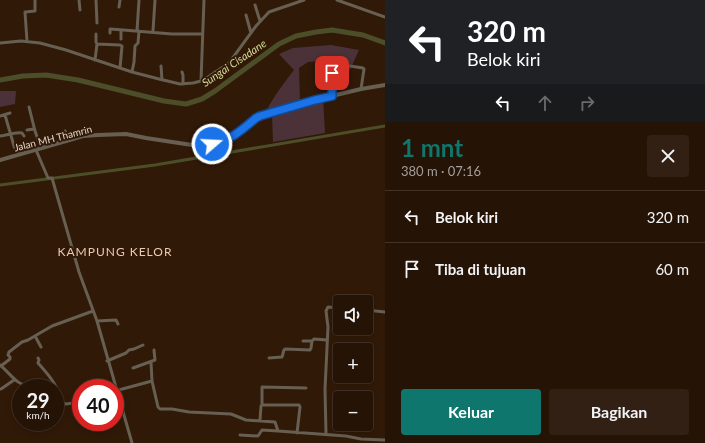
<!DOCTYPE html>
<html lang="id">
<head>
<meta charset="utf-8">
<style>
	:root { --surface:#251305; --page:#312013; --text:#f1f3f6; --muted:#a39e9a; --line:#423227; --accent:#0f766e }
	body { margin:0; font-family:Lato,sans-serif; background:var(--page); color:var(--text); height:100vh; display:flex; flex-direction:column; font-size:15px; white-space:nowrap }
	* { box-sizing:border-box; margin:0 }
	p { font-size:13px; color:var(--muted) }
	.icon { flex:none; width:22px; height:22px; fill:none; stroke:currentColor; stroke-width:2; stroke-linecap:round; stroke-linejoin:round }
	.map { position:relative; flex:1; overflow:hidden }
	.panel { display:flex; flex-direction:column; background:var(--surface); width:320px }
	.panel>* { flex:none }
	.hud { background:#202124; color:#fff; overflow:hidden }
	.controls { position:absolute; left:333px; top:295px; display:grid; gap:8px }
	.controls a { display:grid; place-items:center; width:40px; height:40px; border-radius:4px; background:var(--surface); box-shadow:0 2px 6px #0003,0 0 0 1px var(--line); font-size:20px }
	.speed { position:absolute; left:12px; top:379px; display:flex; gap:8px; font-size:20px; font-weight:700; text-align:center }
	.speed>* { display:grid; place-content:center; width:52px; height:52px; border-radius:50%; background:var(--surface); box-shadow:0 2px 6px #0003,0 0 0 1px var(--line); line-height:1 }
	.speed small { font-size:10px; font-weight:400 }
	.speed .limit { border:6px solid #d22; background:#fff; color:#111 }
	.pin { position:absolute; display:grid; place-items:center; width:34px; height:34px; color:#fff; margin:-17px; border-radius:8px; box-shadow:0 2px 6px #0006 }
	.me { position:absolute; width:44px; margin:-22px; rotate:71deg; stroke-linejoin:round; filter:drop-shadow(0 0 3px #0008) }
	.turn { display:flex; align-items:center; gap:14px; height:84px; padding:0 16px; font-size:18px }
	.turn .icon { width:52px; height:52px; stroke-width:2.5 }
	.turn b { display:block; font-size:28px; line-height:34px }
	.lanes { display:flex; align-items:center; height:38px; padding:0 16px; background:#0003; justify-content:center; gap:20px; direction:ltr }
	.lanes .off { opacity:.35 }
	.round { display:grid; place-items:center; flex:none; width:42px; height:42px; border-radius:4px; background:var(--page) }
	.head { display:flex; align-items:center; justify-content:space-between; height:68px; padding:0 16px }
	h1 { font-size:24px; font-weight:700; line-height:30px; color:var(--accent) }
	.primary-button { display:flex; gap:8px; margin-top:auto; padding:8px 16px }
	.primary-button a { flex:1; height:46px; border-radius:4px; background:var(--accent); color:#fff; font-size:16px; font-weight:700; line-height:46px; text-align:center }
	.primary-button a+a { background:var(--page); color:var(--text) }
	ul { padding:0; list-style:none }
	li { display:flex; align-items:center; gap:12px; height:52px; padding:0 16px; border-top:1px solid var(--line) }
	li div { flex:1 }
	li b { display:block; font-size:15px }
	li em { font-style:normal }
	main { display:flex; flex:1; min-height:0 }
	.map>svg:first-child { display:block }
	.green { fill:#4b3239 }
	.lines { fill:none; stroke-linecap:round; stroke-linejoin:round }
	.canal { stroke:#4b4e28; stroke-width:3 }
	.river { stroke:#4b4e28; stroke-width:5 }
	.minor { stroke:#665f52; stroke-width:3 }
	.tertiary { stroke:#665f52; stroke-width:4 }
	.route-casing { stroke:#114b97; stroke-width:10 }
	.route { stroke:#1a73e8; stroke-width:7 }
	.labels { text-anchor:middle; stroke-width:4; stroke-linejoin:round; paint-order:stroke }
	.street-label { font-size:10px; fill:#e3d3c8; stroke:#311907 }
	.water-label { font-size:11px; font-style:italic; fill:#d4d997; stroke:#311907 }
	.quarter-label { font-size:12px; letter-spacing:1px; fill:#ebcab4; stroke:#311907 }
</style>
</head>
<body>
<main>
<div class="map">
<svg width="385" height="443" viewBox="0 0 385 443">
	<rect width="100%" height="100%" fill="#311907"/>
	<path class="green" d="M 331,45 L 359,50 L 349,72 L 321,61 L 308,62 L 299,68 L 300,102 L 323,97 L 325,133 L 273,142 L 272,114 L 264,115 C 272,99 283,84 294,70 L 279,54 L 293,48 Z
		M 0,91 L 16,91 L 15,104 L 0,107 Z"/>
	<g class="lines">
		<path class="canal" d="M 0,185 L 155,165 L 385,126"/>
		<path class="river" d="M 0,80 L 23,76 L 46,75 L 78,80 L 164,101 L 186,104 L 202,99 L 215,91 L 279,44 L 296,36 L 316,32 L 332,30 L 363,35 L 385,43"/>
		<path class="minor" d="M 79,0 L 80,10
			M 96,0 L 97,23
			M 337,0 L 385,17
			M 255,5 L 260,21
			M 119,7 L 120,0
			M 246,15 L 251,33
			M 137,31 L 139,0
			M 153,31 L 155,0
			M 110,33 L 110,29 L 111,29 L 172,34 L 202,34
			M 96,34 L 96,42 L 97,44 L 120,45 L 122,46 L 120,68
			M 121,39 L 121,30
			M 27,41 L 25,12 L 35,11 L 35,0
			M 0,43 L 21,41 L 40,43 L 66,50 L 132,72 L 159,79 L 180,84 L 193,83 L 201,81 L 208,77 L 229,63 L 256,26 L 269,12 L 304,0
			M 95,60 L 97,44
			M 161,66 L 162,80
			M 350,66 L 363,68 L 364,69 L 361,89
			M 332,71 L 331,75 L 332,96
			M 132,72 L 134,62 L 135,46 L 138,43 L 139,31
			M 182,72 L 183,75 L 183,84
			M 201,81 L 204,0
			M 29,107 L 35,131 L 41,148
			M 5,115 L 14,146 L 18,154
			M 0,116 L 10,113
			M 27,130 L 34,129
			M 65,131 L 68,140
			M 0,136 C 8,135 14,132 22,133 L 24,136
			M 36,150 L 48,178 L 52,178 L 79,272 L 97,321 L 132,443
			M 366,310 L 385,312
			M 97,321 L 116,320 L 118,324
			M 35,336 L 41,347
			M 303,341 L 312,341 L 314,339 L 327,340
			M 38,358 L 39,360 L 38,363 C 46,372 63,390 58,402
			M 269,358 L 282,357 L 284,350 L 285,349 L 310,350 L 311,348 L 312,341
			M 107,361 L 126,353 L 129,350 L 134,349 L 143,345
			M 151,362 L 152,381 L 158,407 L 160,409 L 172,409 L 189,412 L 231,414 L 246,420 L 275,422 L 278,431 L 346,436 L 361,439 L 385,440
			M 0,365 C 12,375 15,384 32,388
			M 1,366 L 10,359 L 10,357 L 8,355 L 9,352 L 22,342 L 28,340 L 52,326 L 93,311
			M 133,368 L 155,360 L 154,350
			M 1,389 L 14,380
			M 115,391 L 152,381
			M 55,402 L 66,404 L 81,402
			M 262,405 L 262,387 L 306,388
			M 260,420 L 261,406 L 262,405 L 299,405 L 300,407 L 297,433
			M 326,434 L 325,389 L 328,327 L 326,311 L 328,307 L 340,308
			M 240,435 L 258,436 L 262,430 L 278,431"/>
		<path class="tertiary" d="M 0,160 L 66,141 L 83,136 L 98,135 L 126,134 L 146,138 L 192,145 L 209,144 L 223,142 L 237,134 L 256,118 L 266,114 L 315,100 L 361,89 L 385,85"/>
	</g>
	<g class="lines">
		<g class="route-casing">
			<path id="route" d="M 212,144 C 230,141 243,129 256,118 L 260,116 L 315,100 L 332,96 L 332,73"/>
		</g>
		<use href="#route" class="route"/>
	</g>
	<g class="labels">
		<g class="street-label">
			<text transform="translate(53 138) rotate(-14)" y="4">Jalan MH Thamrin</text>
		</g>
		<g class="water-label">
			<text transform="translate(234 63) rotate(-34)" y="4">Sungai Cisadane</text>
		</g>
		<g class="quarter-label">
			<text x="115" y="256">KAMPUNG KELOR</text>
		</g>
	</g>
</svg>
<div class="controls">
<a><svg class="icon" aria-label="sound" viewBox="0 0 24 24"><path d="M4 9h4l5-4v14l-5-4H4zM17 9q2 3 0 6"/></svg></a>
<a>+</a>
<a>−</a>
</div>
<div class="speed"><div>29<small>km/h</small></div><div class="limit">40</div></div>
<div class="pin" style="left:332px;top:73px;background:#d93025"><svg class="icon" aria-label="arrive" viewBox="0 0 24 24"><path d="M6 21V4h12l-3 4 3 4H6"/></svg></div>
<svg class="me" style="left:212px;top:144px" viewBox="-20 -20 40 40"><circle r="17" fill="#1a73e8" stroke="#fff" stroke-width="3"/><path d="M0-11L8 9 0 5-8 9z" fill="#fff"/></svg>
</div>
<section class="panel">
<div class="hud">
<div class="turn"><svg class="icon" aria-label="left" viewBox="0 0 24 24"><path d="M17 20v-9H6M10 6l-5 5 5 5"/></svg><div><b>320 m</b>Belok kiri</div></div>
<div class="lanes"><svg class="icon" aria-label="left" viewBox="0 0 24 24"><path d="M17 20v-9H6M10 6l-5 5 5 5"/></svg><svg class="icon off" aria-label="ahead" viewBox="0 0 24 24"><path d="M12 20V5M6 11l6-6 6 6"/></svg><svg class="icon off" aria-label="right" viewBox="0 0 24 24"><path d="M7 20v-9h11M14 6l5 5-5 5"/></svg></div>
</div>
<div class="head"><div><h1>1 mnt</h1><p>380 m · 07:16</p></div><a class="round"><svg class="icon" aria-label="close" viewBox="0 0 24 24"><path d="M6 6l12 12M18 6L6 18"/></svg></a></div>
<ul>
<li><svg class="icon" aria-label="left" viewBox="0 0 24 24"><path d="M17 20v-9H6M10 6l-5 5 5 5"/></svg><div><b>Belok kiri</b></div><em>320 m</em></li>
<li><svg class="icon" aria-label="arrive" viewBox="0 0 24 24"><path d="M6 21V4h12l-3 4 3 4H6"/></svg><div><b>Tiba di tujuan</b></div><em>60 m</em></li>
</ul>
<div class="primary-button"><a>Keluar</a><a>Bagikan</a></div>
</section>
</main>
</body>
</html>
